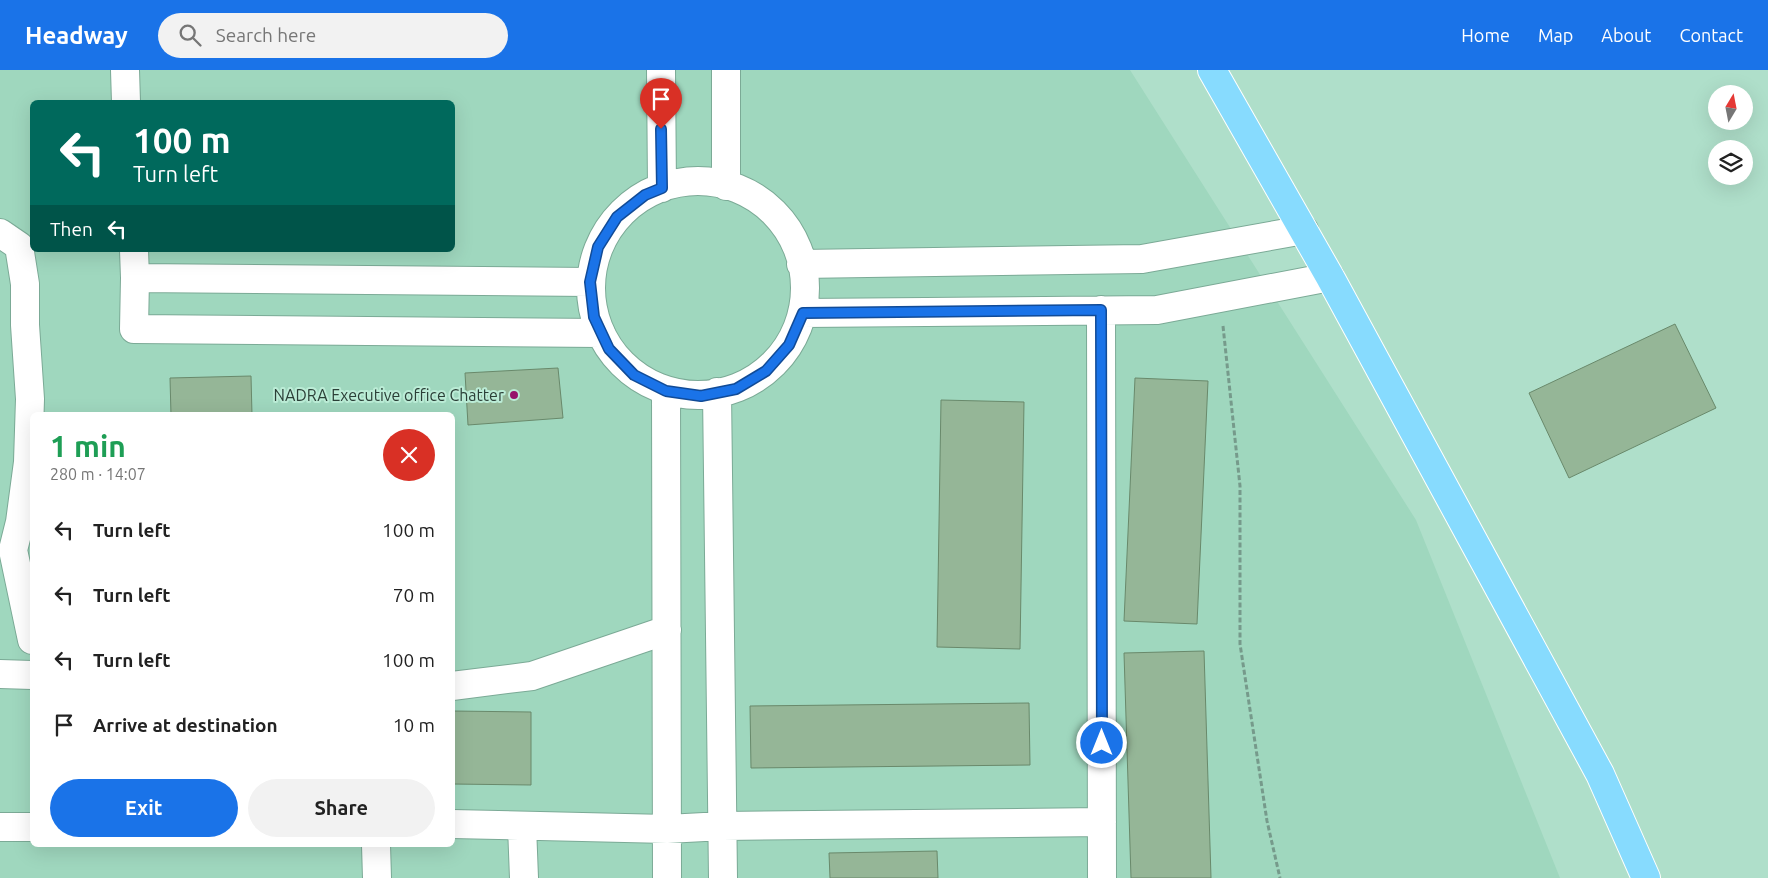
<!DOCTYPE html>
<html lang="en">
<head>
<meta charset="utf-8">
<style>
	:root { --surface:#fff; --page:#f2f2f2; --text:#222; --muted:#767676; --accent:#1a73e8 }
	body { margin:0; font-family:Ubuntu,sans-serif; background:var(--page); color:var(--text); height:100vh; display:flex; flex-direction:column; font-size:19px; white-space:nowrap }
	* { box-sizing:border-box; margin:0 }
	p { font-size:16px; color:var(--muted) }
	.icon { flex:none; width:28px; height:28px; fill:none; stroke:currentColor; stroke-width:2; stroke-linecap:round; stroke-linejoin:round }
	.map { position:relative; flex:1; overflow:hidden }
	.drawer { position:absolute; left:30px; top:342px; width:425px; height:435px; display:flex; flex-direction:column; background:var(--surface); border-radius:8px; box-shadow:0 5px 20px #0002 }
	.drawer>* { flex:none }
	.guide { position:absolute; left:30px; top:30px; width:425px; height:152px; border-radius:8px; box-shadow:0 5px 20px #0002; background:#00695c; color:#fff; overflow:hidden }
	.needle { width:32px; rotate:10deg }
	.buttons { position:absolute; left:1708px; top:15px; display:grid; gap:10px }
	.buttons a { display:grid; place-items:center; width:45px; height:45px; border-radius:50%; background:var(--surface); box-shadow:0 5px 20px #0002; font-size:25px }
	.pin { position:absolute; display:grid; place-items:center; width:42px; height:42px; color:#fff; margin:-51px -21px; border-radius:50% 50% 50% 0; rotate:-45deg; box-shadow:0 0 5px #0007 }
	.pin .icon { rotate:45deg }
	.me { position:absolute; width:55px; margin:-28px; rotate:0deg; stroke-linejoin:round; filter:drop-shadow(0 0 4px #0008) }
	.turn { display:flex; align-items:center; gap:18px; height:105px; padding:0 20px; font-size:22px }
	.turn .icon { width:65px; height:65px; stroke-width:2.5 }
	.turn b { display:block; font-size:35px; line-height:42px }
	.then { display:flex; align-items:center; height:48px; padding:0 20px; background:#0003; gap:10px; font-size:19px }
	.round { display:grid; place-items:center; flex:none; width:52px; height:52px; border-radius:26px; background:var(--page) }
	.headline { display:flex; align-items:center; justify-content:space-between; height:85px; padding:0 20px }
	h1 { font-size:30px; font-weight:600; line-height:38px; color:#1e9e55 }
	.button { display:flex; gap:10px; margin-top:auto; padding:10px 20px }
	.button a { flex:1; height:58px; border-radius:30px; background:var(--accent); color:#fff; font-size:20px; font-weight:600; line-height:58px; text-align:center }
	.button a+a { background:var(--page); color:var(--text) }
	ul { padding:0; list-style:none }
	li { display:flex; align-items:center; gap:15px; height:65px; padding:0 20px }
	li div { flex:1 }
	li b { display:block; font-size:19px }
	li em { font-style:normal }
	header { display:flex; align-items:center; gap:30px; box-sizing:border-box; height:70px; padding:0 25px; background:var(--accent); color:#fff }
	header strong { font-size:24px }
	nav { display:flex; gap:28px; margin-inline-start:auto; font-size:18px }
	.search { width:350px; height:45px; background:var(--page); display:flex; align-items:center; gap:12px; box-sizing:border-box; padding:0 18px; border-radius:28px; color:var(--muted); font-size:19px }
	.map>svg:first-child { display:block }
	.built { fill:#9fd7be; fill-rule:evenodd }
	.building { fill:#95b697; stroke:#69896b }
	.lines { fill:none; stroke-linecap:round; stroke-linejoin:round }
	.minor-casing { stroke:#7baa96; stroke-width:30 }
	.highway-casing { stroke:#fff; stroke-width:30 }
	.path { stroke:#769a8b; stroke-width:3; stroke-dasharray:5 2.5; stroke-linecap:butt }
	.minor { stroke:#fff; stroke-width:28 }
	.highway { stroke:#87dbfe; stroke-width:28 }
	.route-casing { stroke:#114b97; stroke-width:12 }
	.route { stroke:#1a73e8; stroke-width:9 }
	.poi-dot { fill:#97146b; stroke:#bbecd6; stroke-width:2 }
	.labels { text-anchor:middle; stroke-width:4; stroke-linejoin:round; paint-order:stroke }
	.poi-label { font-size:16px; fill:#2b3f37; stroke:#bbecd6; text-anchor:end }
</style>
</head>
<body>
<header>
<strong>Headway</strong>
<div class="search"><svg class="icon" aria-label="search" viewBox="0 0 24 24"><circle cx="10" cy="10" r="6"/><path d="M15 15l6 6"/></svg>Search here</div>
<nav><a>Home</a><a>Map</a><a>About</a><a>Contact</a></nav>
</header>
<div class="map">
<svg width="1768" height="808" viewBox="0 0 1768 808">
	<rect width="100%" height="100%" fill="#afdfca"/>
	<path class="built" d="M 0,0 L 1130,0 L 1416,450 L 1560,808 L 0,808 ZM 32,32 L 452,32 L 452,180 L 32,180 ZM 32,345 L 452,345 L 452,775 L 32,775 Z"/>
	<path class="building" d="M 1675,254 L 1716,338 L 1569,408 L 1529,323 Z
		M 558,298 L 563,348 L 468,355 L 465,303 Z
		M 251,306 L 252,345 L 171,345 L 170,308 Z
		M 1135,308 L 1208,311 L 1197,554 L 1124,551 Z
		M 941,330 L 1024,332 L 1020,579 L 937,577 Z
		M 1204,581 L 1211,808 L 1131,808 L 1124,583 Z
		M 1029,633 L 1030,695 L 751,698 L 750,636 Z
		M 452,641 L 531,642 L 531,715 L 452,714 Z
		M 937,781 L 938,808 L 830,808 L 829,783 Z"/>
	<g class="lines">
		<g class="minor-casing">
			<path id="minor" d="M 125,0 L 126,32
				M 661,0 L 662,118
				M 726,0 L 726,116
				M591 218a107 107 0 1 1 214 0a107 107 0 1 1-214 0Z
				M 0,163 L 19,176 L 25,214 L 25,255 L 30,329 L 28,392 L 20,452 L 13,480 L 32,570
				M 134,180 L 135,208 L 134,259 L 601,263
				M 801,194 L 1142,189 L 1304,160
				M 135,208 L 590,212
				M 1101,240 L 1102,808
				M 803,243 L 1157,240 L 1330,207
				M 666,321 L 667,808
				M 717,322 L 723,808
				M 0,604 L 32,605
				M 452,616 L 532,606 L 667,560
				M 452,754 L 667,759 L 723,756 L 1102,752
				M 522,756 L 524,808
				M 0,757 L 32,757
				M 376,775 L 377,808"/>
		</g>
		<g class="highway-casing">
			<path id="highway" d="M 1212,0 L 1330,207 L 1600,704 L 1646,808"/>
		</g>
		<path class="path" d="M 1223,256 L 1240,416 L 1240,574 L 1267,751 L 1280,808"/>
		<use href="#minor" class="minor"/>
		<use href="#highway" class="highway"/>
	</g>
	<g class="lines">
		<g class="route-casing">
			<path id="route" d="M 661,59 L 662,118 L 645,125 L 617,147 L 598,177 L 590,212 L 594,247 L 601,262 L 609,279 L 634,305 L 666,321 L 701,326 L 736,319 L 766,301 L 789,275 L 803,243 L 1101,240 L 1102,673"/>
		</g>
		<use href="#route" class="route"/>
	</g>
	<circle class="poi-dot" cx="514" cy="325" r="5"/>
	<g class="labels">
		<g class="poi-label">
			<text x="504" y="331">NADRA Executive office Chatter</text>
		</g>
	</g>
</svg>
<div class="buttons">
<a><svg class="needle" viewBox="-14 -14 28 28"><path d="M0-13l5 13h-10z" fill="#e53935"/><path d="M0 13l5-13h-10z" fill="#767676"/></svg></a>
<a><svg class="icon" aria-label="layers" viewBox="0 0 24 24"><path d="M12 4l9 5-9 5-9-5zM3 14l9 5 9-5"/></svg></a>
</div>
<div class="pin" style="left:661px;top:59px;background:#d93025"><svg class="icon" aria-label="arrive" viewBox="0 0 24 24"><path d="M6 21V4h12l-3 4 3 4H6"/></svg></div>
<svg class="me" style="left:1102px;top:673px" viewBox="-20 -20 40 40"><circle r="17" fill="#1a73e8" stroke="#fff" stroke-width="3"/><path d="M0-11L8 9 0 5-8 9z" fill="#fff"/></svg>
<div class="guide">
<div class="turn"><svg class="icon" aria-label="left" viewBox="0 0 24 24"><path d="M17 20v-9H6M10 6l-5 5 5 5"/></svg><div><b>100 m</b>Turn left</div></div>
<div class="then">Then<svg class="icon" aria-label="left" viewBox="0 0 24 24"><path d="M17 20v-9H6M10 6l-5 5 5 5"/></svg></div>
</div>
<section class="drawer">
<div class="headline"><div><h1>1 min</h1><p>280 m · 14:07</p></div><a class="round" style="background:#d93025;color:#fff"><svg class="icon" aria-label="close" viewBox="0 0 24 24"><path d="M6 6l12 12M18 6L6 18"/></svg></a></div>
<ul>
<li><svg class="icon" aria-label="left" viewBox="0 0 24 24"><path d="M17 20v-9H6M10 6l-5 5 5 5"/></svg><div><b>Turn left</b></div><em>100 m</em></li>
<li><svg class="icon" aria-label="left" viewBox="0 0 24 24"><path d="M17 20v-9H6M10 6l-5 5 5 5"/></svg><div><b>Turn left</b></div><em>70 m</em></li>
<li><svg class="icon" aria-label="left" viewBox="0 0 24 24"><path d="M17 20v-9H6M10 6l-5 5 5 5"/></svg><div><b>Turn left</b></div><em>100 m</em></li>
<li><svg class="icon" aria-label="arrive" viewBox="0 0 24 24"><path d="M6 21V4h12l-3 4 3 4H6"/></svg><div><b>Arrive at destination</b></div><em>10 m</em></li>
</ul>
<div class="button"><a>Exit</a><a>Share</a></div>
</section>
</div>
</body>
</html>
